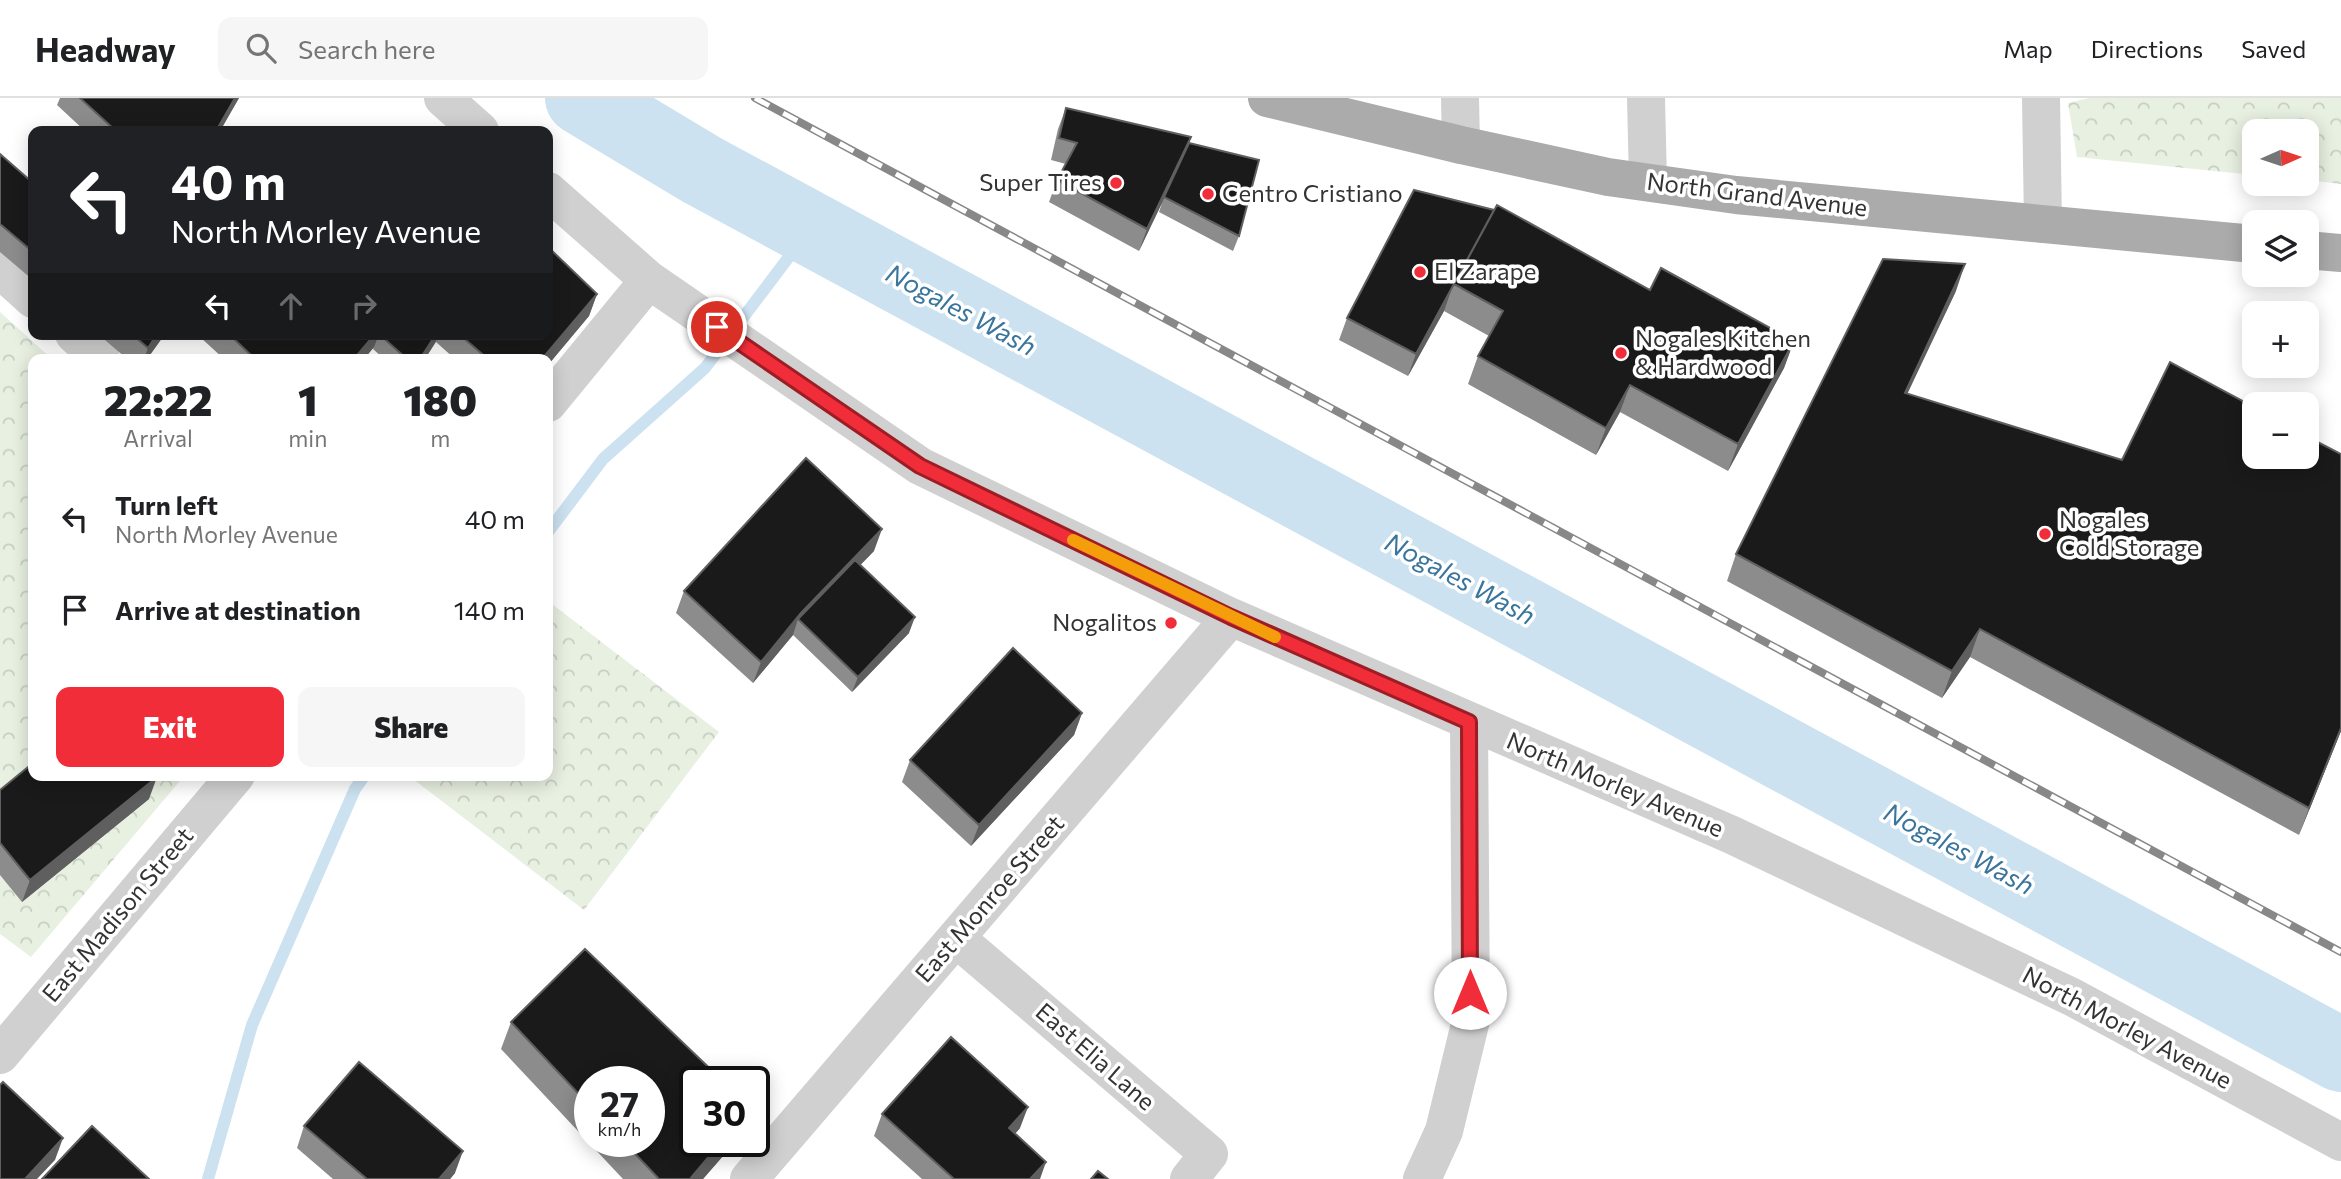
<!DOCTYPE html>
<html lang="en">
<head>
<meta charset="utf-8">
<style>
	:root { --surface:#fff; --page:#f6f6f6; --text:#202124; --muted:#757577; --line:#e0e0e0; --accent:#f12d39 }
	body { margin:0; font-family:Commissioner,sans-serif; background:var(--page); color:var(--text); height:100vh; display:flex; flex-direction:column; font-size:26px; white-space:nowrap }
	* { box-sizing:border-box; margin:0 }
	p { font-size:23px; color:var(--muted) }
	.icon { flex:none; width:38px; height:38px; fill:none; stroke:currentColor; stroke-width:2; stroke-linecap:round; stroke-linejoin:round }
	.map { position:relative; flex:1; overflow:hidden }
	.details { position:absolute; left:28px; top:256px; width:525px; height:427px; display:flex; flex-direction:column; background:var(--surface); border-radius:14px; box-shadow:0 4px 18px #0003 }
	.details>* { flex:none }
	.top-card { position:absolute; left:28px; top:28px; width:525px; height:214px; border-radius:14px; box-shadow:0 4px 18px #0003; background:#202124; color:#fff; overflow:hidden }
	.needle { width:46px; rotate:87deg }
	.fabs { position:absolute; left:2242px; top:21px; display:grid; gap:14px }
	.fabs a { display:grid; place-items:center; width:77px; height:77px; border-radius:14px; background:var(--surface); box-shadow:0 4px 18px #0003; font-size:35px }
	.speed { position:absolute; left:574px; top:968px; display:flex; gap:14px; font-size:35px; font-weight:700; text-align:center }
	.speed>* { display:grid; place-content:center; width:91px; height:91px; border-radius:50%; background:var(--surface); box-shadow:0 4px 18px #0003; line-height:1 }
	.speed small { font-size:18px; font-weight:400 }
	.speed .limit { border:4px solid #111; border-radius:10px; background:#fff; color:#111 }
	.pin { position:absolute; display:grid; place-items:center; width:60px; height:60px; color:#fff; margin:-30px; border:4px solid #fff; border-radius:50%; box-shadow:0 2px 7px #0007 }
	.me { position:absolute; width:77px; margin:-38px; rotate:0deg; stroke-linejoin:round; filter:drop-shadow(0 0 5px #0008) }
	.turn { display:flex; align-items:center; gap:24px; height:147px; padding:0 28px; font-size:32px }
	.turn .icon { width:91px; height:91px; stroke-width:2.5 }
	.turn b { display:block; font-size:49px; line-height:60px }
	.lanes { display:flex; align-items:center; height:66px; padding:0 28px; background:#0003; justify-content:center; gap:35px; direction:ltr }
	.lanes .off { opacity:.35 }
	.eta { display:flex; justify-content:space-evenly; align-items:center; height:119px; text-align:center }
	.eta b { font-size:42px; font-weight:800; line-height:49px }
	.button { display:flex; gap:14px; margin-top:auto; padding:14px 28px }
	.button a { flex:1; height:80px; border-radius:14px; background:var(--accent); color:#fff; font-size:28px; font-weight:800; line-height:80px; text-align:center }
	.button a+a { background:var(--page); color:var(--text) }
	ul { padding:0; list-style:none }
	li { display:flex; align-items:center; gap:21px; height:91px; padding:0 28px }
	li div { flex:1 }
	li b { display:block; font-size:26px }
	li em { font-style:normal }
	header { display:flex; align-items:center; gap:42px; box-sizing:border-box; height:98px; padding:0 35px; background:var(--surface); border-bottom:2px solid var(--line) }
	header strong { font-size:33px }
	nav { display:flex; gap:38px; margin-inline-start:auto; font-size:24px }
	.search { width:490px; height:63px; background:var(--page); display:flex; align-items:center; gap:18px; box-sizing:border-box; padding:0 24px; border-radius:14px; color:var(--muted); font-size:26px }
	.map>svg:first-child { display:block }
	.park { fill:url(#park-crowns) }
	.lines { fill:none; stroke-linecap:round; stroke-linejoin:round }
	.stream { stroke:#cce2f0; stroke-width:12 }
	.river { stroke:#cce2f0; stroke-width:74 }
	.minor { stroke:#d0d0d0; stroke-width:38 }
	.major { stroke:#ababab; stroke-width:38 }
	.rail-casing { stroke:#888; stroke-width:8 }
	.rail { stroke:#fff; stroke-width:5; stroke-dasharray:16; stroke-linecap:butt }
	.wall { fill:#8c8c8c; fill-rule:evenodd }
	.shaded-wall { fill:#5f5f5f }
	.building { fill:#1a1a1a; stroke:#5f5f5f; stroke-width:2 }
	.route-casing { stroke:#9d1d25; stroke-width:18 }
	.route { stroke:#f12d39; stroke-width:12 }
	.slow { stroke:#f59e0b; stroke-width:12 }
	.poi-dot { fill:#f12d39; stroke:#fff; stroke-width:2.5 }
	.labels { text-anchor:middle; stroke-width:7; stroke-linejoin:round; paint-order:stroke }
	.poi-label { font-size:24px; fill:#333; stroke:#fff; text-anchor:start }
	.street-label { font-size:24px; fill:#333; stroke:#fff }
	.water-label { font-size:26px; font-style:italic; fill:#39759c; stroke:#fff }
</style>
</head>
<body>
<header>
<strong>Headway</strong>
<div class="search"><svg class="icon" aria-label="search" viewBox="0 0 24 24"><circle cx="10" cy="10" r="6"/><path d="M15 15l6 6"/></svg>Search here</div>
<nav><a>Map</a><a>Directions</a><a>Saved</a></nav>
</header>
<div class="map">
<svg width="2341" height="1081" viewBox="0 0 2341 1081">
	<defs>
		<pattern id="park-crowns" width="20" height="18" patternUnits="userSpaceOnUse" patternTransform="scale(1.75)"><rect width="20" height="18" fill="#e8f0e1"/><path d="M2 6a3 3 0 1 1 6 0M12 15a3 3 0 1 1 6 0" fill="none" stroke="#c7cec2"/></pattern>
	</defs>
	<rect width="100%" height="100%" fill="#fff"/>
	<path class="park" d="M 2089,0 L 2341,0 L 2341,86 L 2307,82 L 2306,33 L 2254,33 L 2254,77 L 2077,59 L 2068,5 Z
		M 0,214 L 52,261 L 33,261 L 33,677 L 185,677 L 31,859 L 0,836 Z
		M 548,503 L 719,634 L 584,812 L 413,681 L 415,677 L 548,677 Z"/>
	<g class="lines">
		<path class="stream" d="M 548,434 L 603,361 L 705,270 L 810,131
			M 208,1081 L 252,927 L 355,691 L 365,677"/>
		<path class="river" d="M 582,0 L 702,72 L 2341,957"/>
		<path class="minor" d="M 443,0 L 480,33
			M 1460,0 L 1461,47
			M 1646,0 L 1648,84
			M 2041,0 L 2043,126
			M 548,93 L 649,182 L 920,368 L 1231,519 L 1732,737 L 2072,899 L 2341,1044
			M 0,171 L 33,201
			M 74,236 L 101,261
			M 548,305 L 649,182
			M 957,841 L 1209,1056 L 1189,1081
			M 0,957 L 236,677
			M 749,1081 L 1231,519
			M 1422,1081 L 1444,1033 L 1471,922 L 1469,624"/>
		<path class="major" d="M 1267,0 L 1461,47 L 1608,79 L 1736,97 L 2254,146
			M 2306,152 L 2341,155"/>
		<g class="rail-casing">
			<path id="rail" d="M 755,0 L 2341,854"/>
		</g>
		<use href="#rail" class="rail"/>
	</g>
	<path class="wall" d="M 60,0 L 239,0 L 220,33 L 85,33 L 57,7 Z
		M 1066,10 L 1191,39 L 1189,45 L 1239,138 L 1233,153 L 1159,114 L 1162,105 L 1139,153 L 1049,104 L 1057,82 L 1066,66 L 1051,62 L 1058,31 Z
		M 0,56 L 33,85 L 33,182 L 0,154 Z
		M 1414,92 L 1650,192 L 1794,243 L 1784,270 L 1728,373 L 1620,314 L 1596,357 L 1468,286 L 1478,258 L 1489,238 L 1444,213 L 1408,278 L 1339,242 L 1347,220 Z
		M 1956,193 L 1907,295 L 2341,633 L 2299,737 L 1970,559 L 1942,600 L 1727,483 L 1736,456 Z
		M 597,196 L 589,218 L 548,267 L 548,261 L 455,261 L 436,244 L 425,261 L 384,261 L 373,251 L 374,249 L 364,261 L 224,261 L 200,239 L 201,236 L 548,236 Z
		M 98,236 L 165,236 L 147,261 L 127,261 Z
		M 874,453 L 860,467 L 909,535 L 852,594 L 793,537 L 753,585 L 676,515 L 684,493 Z
		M 1082,615 L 1074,637 L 971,748 L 902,684 L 910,662 Z
		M 0,692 L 149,701 L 22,804 L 0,777 Z
		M 511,924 L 695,1043 L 736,1043 L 703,1081 L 623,1081 L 501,951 ZM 590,984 L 649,1043 L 590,1043 Z
		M 882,1016 L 1020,1030 L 1015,1036 L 1040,1081 L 922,1081 L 874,1038 Z
		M 304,1028 L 455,1075 L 450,1081 L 333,1081 L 297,1050 Z"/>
	<path class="shaded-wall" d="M 235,0 L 239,0 L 220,33 L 216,33 Z
		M 1191,39 L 1183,61 L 1139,153 L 1147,131 Z
		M 1965,166 L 1956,193 L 1895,322 L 1905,295 Z
		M 1451,193 L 1444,213 L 1408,278 L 1416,256 Z
		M 597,196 L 589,218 L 548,267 L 548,261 L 542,261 Z
		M 157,236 L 165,236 L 147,261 L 144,261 L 148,250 Z
		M 375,236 L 379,236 L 374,249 L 364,261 L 354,261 Z
		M 436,236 L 439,236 L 436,243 L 425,261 L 420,261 Z
		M 1794,243 L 1784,270 L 1728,373 L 1738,346 Z
		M 1630,287 L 1620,314 L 1596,357 L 1606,330 Z
		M 882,431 L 874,453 L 803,526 L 798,521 L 793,537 L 753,585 L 761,564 L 801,515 Z
		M 915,519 L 909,535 L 852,594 L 858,579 Z
		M 1980,531 L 1970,559 L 1942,600 L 1952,573 Z
		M 1082,615 L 1074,637 L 971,748 L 979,727 Z
		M 2341,630 L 2341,633 L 2299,737 L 2309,710 Z
		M 157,679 L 149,701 L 22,804 L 30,782 Z
		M 1028,1009 L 1020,1030 L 1001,1052 L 1009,1030 Z
		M 63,1040 L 55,1062 L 37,1081 L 25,1081 Z
		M 722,1043 L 736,1043 L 703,1081 L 690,1081 Z
		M 463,1053 L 455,1075 L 450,1081 L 439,1081 Z
		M 1046,1064 L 1040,1081 L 1030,1081 Z"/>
	<path class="building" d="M 80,0 L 235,0 L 216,33 L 116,33 Z
		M 1066,10 L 1191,39 L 1147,131 L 1057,82 L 1077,45 L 1059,40 Z
		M 1189,45 L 1259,62 L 1239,138 L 1164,99 Z
		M 0,56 L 33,85 L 33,154 L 0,126 Z
		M 1414,92 L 1494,112 L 1416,256 L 1347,220 Z
		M 1497,107 L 1650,192 L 1661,170 L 1794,243 L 1738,346 L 1630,287 L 1606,330 L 1478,258 L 1503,213 L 1454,186 Z
		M 548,149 L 597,196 L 542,261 L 488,261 L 459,236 L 548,236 Z
		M 1883,161 L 1965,166 L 1905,295 L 2122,362 L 2170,264 L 2254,309 L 2254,359 L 2306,359 L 2306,338 L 2341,356 L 2341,630 L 2309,710 L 1980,531 L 1952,573 L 1736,456 Z
		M 132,236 L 157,236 L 148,250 Z
		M 229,236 L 375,236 L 354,261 L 255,261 Z
		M 379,236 L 436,236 L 420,261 L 407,261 Z
		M 806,360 L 882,431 L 801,515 L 761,564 L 684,493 Z
		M 855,462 L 915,519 L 858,579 L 798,521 Z
		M 1013,550 L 1082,615 L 979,727 L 910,662 Z
		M 33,665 L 33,677 L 155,677 L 157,679 L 30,782 L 0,745 L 0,692 Z
		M 585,851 L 724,984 L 695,984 L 695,1043 L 722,1043 L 690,1081 L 659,1081 L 623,1043 L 649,1043 L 649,984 L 590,984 L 590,1008 L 511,924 Z
		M 951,939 L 1028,1009 L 1009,1030 L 1046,1064 L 1030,1081 L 954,1081 L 882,1016 Z
		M 359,964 L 463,1053 L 439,1081 L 367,1081 L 304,1028 Z
		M 3,984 L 63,1040 L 25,1081 L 0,1081 L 0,987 Z
		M 92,1028 L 149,1081 L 42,1081 Z
		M 1098,1073 L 1108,1081 L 1091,1081 Z"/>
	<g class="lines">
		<g class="route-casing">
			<path id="route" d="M 717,229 L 920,368 L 1231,519 L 1469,624 L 1470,895"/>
		</g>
		<use href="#route" class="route"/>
		<path class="slow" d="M 1073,442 L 1275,539"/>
	</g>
	<g class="poi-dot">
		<circle cx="1116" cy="85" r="7"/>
		<circle cx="1208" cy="96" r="7"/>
		<circle cx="1420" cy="174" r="7"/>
		<circle cx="1621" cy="255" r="7"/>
		<circle cx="2045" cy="436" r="7"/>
		<circle cx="1171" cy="525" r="7"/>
	</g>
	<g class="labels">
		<g class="poi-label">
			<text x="1102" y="93" text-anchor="end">Super Tires</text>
			<text x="1222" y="104">Centro Cristiano</text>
			<text x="1434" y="182">El Zarape</text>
			<text x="1635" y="249">Nogales Kitchen<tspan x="1635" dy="28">&amp; Hardwood</tspan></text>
			<text x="2059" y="430">Nogales<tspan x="2059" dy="28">Cold Storage</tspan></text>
			<text x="1157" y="533" text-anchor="end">Nogalitos</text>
		</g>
		<g class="street-label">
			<text transform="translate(1757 97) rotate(7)" y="8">North Grand Avenue</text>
			<text transform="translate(1615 687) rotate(23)" y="8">North Morley Avenue</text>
			<text transform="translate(990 801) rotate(-49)" y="8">East Monroe Street</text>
			<text transform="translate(118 817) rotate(-50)" y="8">East Madison Street</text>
			<text transform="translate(2127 930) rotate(28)" y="8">North Morley Avenue</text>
			<text transform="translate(1095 959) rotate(41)" y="8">East Elia Lane</text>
		</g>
		<g class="water-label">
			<text transform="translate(961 212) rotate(28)" y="9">Nogales Wash</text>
			<text transform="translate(1460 481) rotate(28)" y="9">Nogales Wash</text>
			<text transform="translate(1959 751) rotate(28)" y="9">Nogales Wash</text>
		</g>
	</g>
</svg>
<div class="fabs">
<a><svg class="needle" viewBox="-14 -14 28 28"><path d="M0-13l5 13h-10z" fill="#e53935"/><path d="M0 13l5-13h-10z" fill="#757577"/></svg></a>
<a><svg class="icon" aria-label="layers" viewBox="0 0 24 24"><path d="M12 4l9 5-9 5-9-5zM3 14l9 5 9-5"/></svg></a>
<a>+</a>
<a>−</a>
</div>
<div class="speed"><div>27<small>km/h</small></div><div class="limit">30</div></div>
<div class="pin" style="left:717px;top:229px;background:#d93025"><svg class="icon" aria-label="arrive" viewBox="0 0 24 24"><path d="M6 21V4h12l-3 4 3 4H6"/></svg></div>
<svg class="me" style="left:1470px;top:895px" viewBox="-20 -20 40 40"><circle r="19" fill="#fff"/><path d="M0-13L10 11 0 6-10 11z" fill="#f12d39"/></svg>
<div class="top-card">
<div class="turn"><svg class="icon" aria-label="left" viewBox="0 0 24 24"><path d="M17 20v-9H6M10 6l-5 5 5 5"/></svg><div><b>40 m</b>North Morley Avenue</div></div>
<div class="lanes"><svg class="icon" aria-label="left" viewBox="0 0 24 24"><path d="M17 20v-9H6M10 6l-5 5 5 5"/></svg><svg class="icon off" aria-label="ahead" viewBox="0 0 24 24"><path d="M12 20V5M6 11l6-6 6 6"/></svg><svg class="icon off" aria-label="right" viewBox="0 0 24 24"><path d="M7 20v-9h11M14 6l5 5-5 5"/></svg></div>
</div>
<section class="details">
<div class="eta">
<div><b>22:22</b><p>Arrival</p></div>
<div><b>1</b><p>min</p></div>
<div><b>180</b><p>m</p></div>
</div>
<ul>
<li><svg class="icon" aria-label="left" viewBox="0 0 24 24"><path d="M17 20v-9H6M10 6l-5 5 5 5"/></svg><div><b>Turn left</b><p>North Morley Avenue</p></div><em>40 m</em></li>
<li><svg class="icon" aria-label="arrive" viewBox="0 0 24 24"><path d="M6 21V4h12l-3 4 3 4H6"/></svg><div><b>Arrive at destination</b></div><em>140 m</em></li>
</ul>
<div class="button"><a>Exit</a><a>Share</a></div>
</section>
</div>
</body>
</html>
